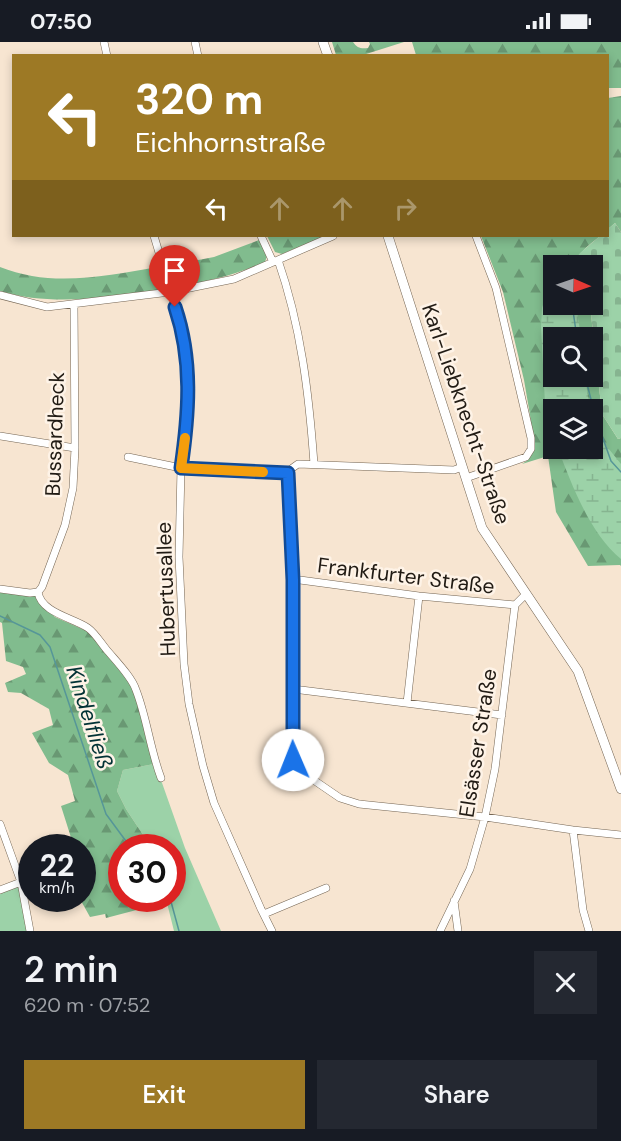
<!DOCTYPE html>
<html lang="en">
<head>
<meta charset="utf-8">
<style>
	:root { --surface:#171b24; --page:#242831; --text:#f1f3f6; --muted:#9ea1a6; --accent:#9d7925 }
	body { margin:0; font-family:"DM Sans",sans-serif; background:var(--page); color:var(--text); height:100vh; display:flex; flex-direction:column; font-size:22px; white-space:nowrap }
	* { box-sizing:border-box; margin:0 }
	p { font-size:20px; color:var(--muted) }
	.icon { flex:none; width:33px; height:33px; fill:none; stroke:currentColor; stroke-width:2; stroke-linecap:round; stroke-linejoin:round }
	.map { position:relative; height:889px; overflow:hidden }
	.side { display:flex; flex-direction:column; background:var(--surface); flex:1 }
	.side>* { flex:none }
	.top-card { position:absolute; left:12px; top:12px; width:597px; height:183px; border-radius:0px; box-shadow:0 3px 9px #0003; background:#9d7925; color:#fff; overflow:hidden }
	.needle { width:39px; rotate:92deg }
	.tools { position:absolute; left:543px; top:213px; display:grid; gap:12px }
	.tools a { display:grid; place-items:center; width:60px; height:60px; border-radius:0px; background:var(--surface); box-shadow:0 3px 9px #0003; font-size:30px }
	.speed { position:absolute; left:18px; top:792px; display:flex; gap:12px; font-size:30px; font-weight:700; text-align:center }
	.speed>* { display:grid; place-content:center; width:78px; height:78px; border-radius:50%; background:var(--surface); box-shadow:0 3px 9px #0003; line-height:1 }
	.speed small { font-size:15px; font-weight:400 }
	.speed .limit { border:9px solid #d22; background:#fff; color:#111 }
	.pin { position:absolute; display:grid; place-items:center; width:51px; height:51px; color:#fff; margin:-62px -26px; border-radius:50% 50% 50% 0; rotate:-45deg; box-shadow:0 0 6px #0007 }
	.pin .icon { rotate:45deg }
	.me { position:absolute; width:66px; margin:-33px; rotate:359deg; stroke-linejoin:round; filter:drop-shadow(0 0 4px #0008) }
	.turn { display:flex; align-items:center; gap:21px; height:126px; padding:0 24px; font-size:27px }
	.turn .icon { width:78px; height:78px; stroke-width:2.5 }
	.turn b { display:block; font-size:42px; line-height:51px }
	.lanes { display:flex; align-items:center; height:57px; padding:0 24px; background:#0003; justify-content:center; gap:30px; direction:ltr }
	.lanes .off { opacity:.35 }
	.round { display:grid; place-items:center; flex:none; width:63px; height:63px; border-radius:0px; background:var(--page) }
	.headline { display:flex; align-items:center; justify-content:space-between; height:102px; padding:0 24px }
	h1 { font-size:36px; font-weight:600; line-height:45px }
	.action { display:flex; gap:12px; margin-top:auto; padding:12px 24px }
	.action a { flex:1; height:69px; border-radius:0px; background:var(--accent); color:#fff; font-size:24px; font-weight:600; line-height:69px; text-align:center }
	.action a+a { background:var(--page); color:var(--text) }
	.status { display:flex; justify-content:space-between; align-items:center; height:42px; padding:0 30px; background:var(--surface); direction:ltr }
	.status svg { height:16px; fill:currentColor }
	.map>svg:first-child { display:block }
	.green { fill:#9cd2a8 }
	.forest { fill:url(#forest-firs); fill-rule:evenodd }
	.wetland { fill:url(#wetland-marsh) }
	.cemetery { fill:url(#cemetery-stones) }
	.lines { fill:none; stroke-linecap:round; stroke-linejoin:round }
	.stream { stroke:#569698; stroke-width:1.5 }
	.minor-casing { stroke:#746553; stroke-width:8 }
	.tertiary-casing { stroke:#746553; stroke-width:10 }
	.minor { stroke:#fff; stroke-width:7 }
	.tertiary { stroke:#fff; stroke-width:9 }
	.route-casing { stroke:#114b97; stroke-width:15 }
	.route { stroke:#1a73e8; stroke-width:10 }
	.slow { stroke:#f59e0b; stroke-width:10 }
	.labels { text-anchor:middle; stroke-width:5; stroke-linejoin:round; paint-order:stroke }
	.street-label { font-size:21px; fill:#211b14; stroke:#fef3e7 }
	.water-label { font-size:22px; font-style:italic; fill:#023235; stroke:#fef3e7 }
</style>
</head>
<body>
<div class="status"><b>07:50</b><svg viewBox="0 0 49 12"><path d="M0 12V9h3v3zM5 12V6h3v6zM10 12V3h3v9zM15 12V0h3v12zM26 1h20v11H26zM47 4h2v5h-2z"/></svg></div>
<div class="map">
<svg width="621" height="889" viewBox="0 0 621 889">
	<defs>
		<pattern id="forest-firs" width="22" height="20" patternUnits="userSpaceOnUse" patternTransform="scale(1.5)"><rect width="22" height="20" fill="#81bc8e"/><path d="M5 1l3.5 6h-7zM16 11l3.5 6h-7z" fill="#699873"/></pattern>
		<pattern id="wetland-marsh" width="20" height="14" patternUnits="userSpaceOnUse" patternTransform="scale(1.5)"><rect width="20" height="14" fill="#9cd2a8"/><path d="M1 5h8M5 5V1M11 12h8M15 12V8" fill="none" stroke="#86b490"/></pattern>
		<pattern id="cemetery-stones" width="16" height="16" patternUnits="userSpaceOnUse" patternTransform="scale(1.5)"><rect width="16" height="16" fill="#9cd2a8"/><path d="M2 7V4a2 2 0 0 1 4 0v3zM10 15v-3a2 2 0 0 1 4 0v3z" fill="#86b490"/></pattern>
	</defs>
	<rect width="100%" height="100%" fill="#f7e5d1"/>
	<path class="green" d="M 154,722 L 161,738 L 185,806 L 221,889 L 174,889 L 166,857 L 172,856 L 172,806 L 151,805 L 126,767 L 117,749 L 123,728 Z
		M 21,840 L 30,889 L 0,889 L 0,848 Z"/>
	<path class="forest" d="M 332,0 L 353,0 C 357,6 361,7 368,6 L 370,2 L 369,0 L 404,0 L 363,13 L 336,13 Z
		M 412,0 L 621,0 L 621,46 L 608,46 L 608,14 L 416,13 Z
		M 621,54 L 621,190 L 615,181 L 608,187 L 608,56 Z
		M 267,194 L 325,194 L 282,212 L 275,210 Z
		M 481,194 L 600,194 C 591,202 577,211 574,223 L 554,224 L 554,262 L 590,263 L 602,372 L 618,397 L 621,396 L 621,524 L 620,523 L 588,524 L 556,470 L 548,414 L 522,422 L 528,418 L 534,408 L 530,373 L 524,338 L 503,250 ZM 554,296 L 592,296 L 592,334 L 554,334 ZM 554,368 L 592,368 L 592,406 L 554,406 Z
		M 259,198 L 267,214 L 265,220 C 237,232 209,239 179,245 L 173,241 L 167,224 L 214,215 Z
		M 0,225 C 10,229 21,232 32,234 C 73,241 117,232 158,225 L 164,243 L 161,248 C 107,255 53,265 0,249 Z
		M 0,550 L 35,554 L 46,566 L 55,575 L 89,590 L 128,636 L 134,648 L 154,722 L 123,728 L 117,749 L 126,767 L 151,805 L 122,806 L 122,856 L 166,857 L 167,860 L 106,876 L 105,872 L 90,875 L 80,857 L 82,856 L 83,844 L 85,843 L 83,833 L 82,806 L 74,805 L 61,764 L 75,759 L 68,733 L 49,721 L 32,691 L 53,683 L 49,667 L 21,651 L 8,650 L 5,641 L 26,632 L 23,625 L 6,619 L 2,581 L 0,580 Z"/>
	<path class="wetland" d="M 553,241 L 554,262 L 576,263 L 581,295 L 554,296 L 554,334 L 585,335 L 590,367 L 554,368 L 553,396 L 545,361 L 541,286 L 542,266 L 549,243 Z
		M 593,378 L 600,396 L 621,422 L 621,517 C 590,492 572,443 558,407 L 592,406 Z"/>
	<path class="cemetery" d="M 615,181 L 621,190 L 621,396 L 618,397 L 602,372 L 590,263 L 592,262 L 592,224 L 574,223 L 573,221 L 580,211 L 600,194 L 608,194 L 608,187 Z"/>
	<g class="lines">
		<path class="stream" d="M 572,262 L 577,296
			M 585,334 L 596,377 L 611,419 L 621,430
			M 0,574 L 40,593 L 50,605 L 106,772 L 131,806
			M 170,856 L 179,889"/>
		<g class="minor-casing">
			<path id="minor" d="M 104,0 L 107,14
				M 195,0 L 198,14
				M 154,194 L 180,280 L 187,322 L 189,353 L 188,381 L 181,426 L 179,515 L 184,622 L 189,662 L 203,724 L 214,761 L 261,867 L 272,889
				M 261,194 L 273,220
				M 278,218 C 301,284 309,352 314,422
				M 0,253 L 47,265 L 170,250 L 234,237 L 333,194
				M 0,394 L 75,406
				M 128,415 L 181,426 L 288,431 L 291,427 L 298,422 L 454,428 L 462,425
				M 288,431 L 293,538 L 293,718 L 299,728 L 340,756 L 359,762 L 485,775 L 573,788 L 621,793
				M 466,436 L 526,415 L 531,407 L 531,396 L 496,246 L 476,194
				M 293,538 L 300,538 L 419,554 L 515,563
				M 0,547 L 30,551 L 38,550 L 42,545 L 65,483 L 73,446 L 75,406 L 74,263
				M 38,550 C 41,571 74,576 88,586 C 95,591 101,601 106,607 C 115,618 132,635 136,648 C 147,676 150,707 161,736
				M 293,647 L 502,673
				M 407,661 L 419,554
				M 0,782 L 21,840 L 30,889
				M 573,788 L 583,868 L 589,889
				M 0,848 L 21,840
				M 454,859 L 458,889
				M 264,872 L 326,846
				M 440,889 L 470,827 L 485,775 L 495,727 L 515,563 L 526,552"/>
		</g>
		<g class="tertiary-casing">
			<path id="tertiary" d="M 323,0 L 328,14
				M 388,194 L 482,486 L 578,629 L 621,747"/>
		</g>
		<use href="#minor" class="minor"/>
		<use href="#tertiary" class="tertiary"/>
	</g>
	<g class="lines">
		<g class="route-casing">
			<path id="route" d="M 175,265 C 193,318 189,371 181,426 L 288,431 L 293,538 L 293,718"/>
		</g>
		<use href="#route" class="route"/>
		<path class="slow" d="M 185,396 L 181,426 L 263,430"/>
	</g>
	<g class="labels">
		<g class="street-label">
			<text transform="translate(466 372) rotate(71)" y="7">Karl-Liebknecht-Straße</text>
			<text transform="translate(55 392) rotate(-88)" y="7">Bussardheck</text>
			<text transform="translate(406 534) rotate(7)" y="7">Frankfurter Straße</text>
			<text transform="translate(166 547) rotate(-92)" y="7">Hubertusallee</text>
			<text transform="translate(478 701) rotate(-81)" y="7">Elsässer Straße</text>
		</g>
		<g class="water-label">
			<text transform="translate(90 675) rotate(72)" y="8">Kindelfließ</text>
		</g>
	</g>
</svg>
<div class="tools">
<a><svg class="needle" viewBox="-14 -14 28 28"><path d="M0-13l5 13h-10z" fill="#e53935"/><path d="M0 13l5-13h-10z" fill="#9ea1a6"/></svg></a>
<a><svg class="icon" aria-label="search" viewBox="0 0 24 24"><circle cx="10" cy="10" r="6"/><path d="M15 15l6 6"/></svg></a>
<a><svg class="icon" aria-label="layers" viewBox="0 0 24 24"><path d="M12 4l9 5-9 5-9-5zM3 14l9 5 9-5"/></svg></a>
</div>
<div class="speed"><div>22<small>km/h</small></div><div class="limit">30</div></div>
<div class="pin" style="left:175px;top:265px;background:#d93025"><svg class="icon" aria-label="arrive" viewBox="0 0 24 24"><path d="M6 21V4h12l-3 4 3 4H6"/></svg></div>
<svg class="me" style="left:293px;top:718px" viewBox="-20 -20 40 40"><circle r="19" fill="#fff"/><path d="M0-13L10 11 0 6-10 11z" fill="#1a73e8"/></svg>
<div class="top-card">
<div class="turn"><svg class="icon" aria-label="left" viewBox="0 0 24 24"><path d="M17 20v-9H6M10 6l-5 5 5 5"/></svg><div><b>320 m</b>Eichhornstraße</div></div>
<div class="lanes"><svg class="icon" aria-label="left" viewBox="0 0 24 24"><path d="M17 20v-9H6M10 6l-5 5 5 5"/></svg><svg class="icon off" aria-label="ahead" viewBox="0 0 24 24"><path d="M12 20V5M6 11l6-6 6 6"/></svg><svg class="icon off" aria-label="ahead" viewBox="0 0 24 24"><path d="M12 20V5M6 11l6-6 6 6"/></svg><svg class="icon off" aria-label="right" viewBox="0 0 24 24"><path d="M7 20v-9h11M14 6l5 5-5 5"/></svg></div>
</div>
</div>
<section class="side">
<div class="headline"><div><h1>2 min</h1><p>620 m · 07:52</p></div><a class="round"><svg class="icon" aria-label="close" viewBox="0 0 24 24"><path d="M6 6l12 12M18 6L6 18"/></svg></a></div>
<div class="action"><a>Exit</a><a>Share</a></div>
</section>
</body>
</html>
